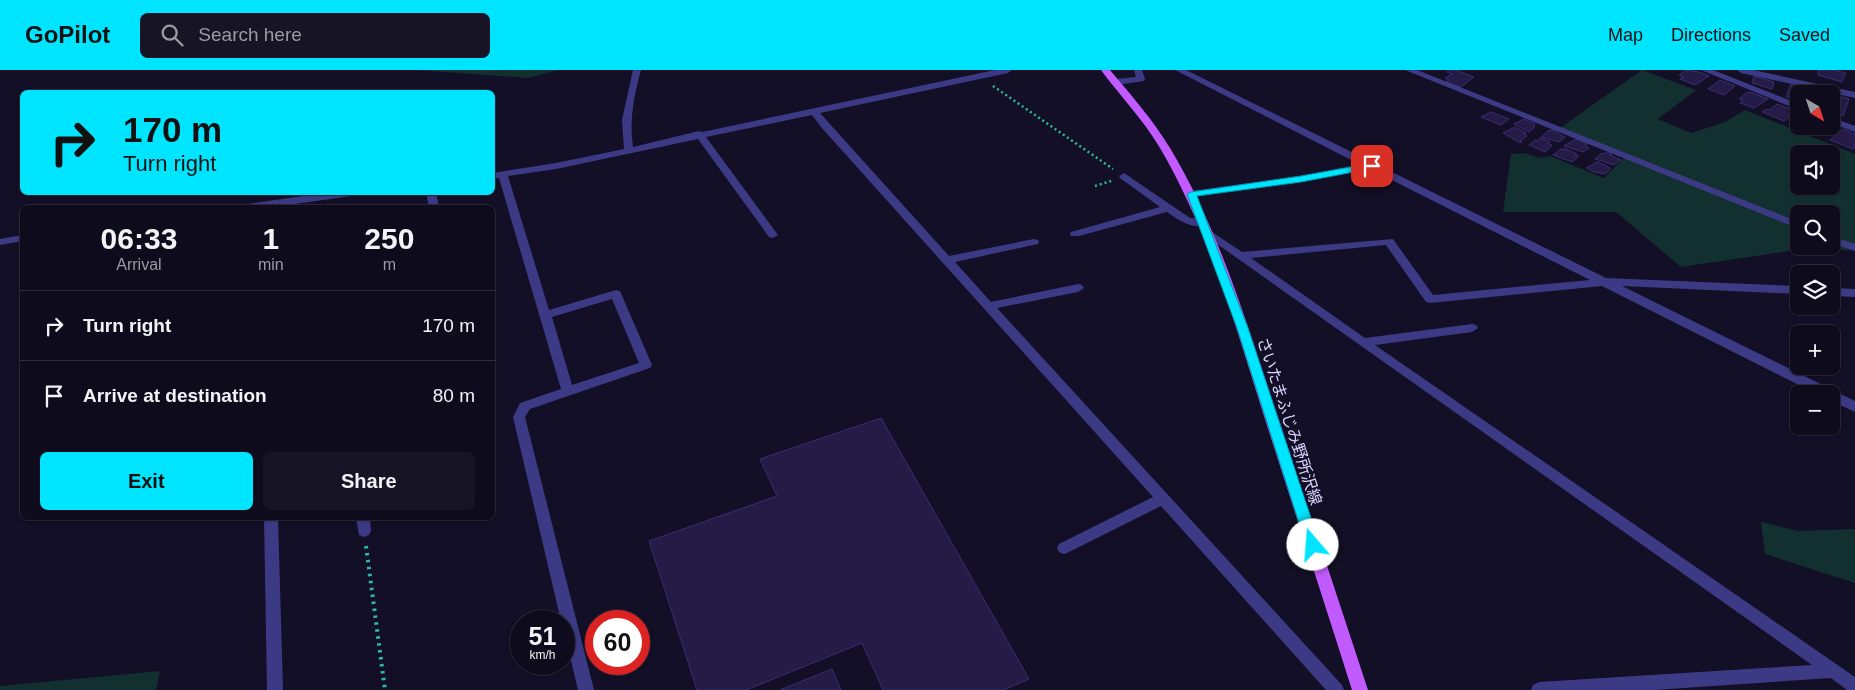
<!DOCTYPE html>
<html lang="en">
<head>
<meta charset="utf-8">
<style>
	:root { --surface:#0e0b1c; --page:#171425; --text:#f1f3f6; --muted:#9b9ba3; --line:#2e2b3b; --accent:#00e5ff }
	body { margin:0; font-family:Arial,"Noto Sans JP",sans-serif; background:var(--page); color:var(--text); height:100vh; display:flex; flex-direction:column; font-size:19px; white-space:nowrap }
	* { box-sizing:border-box; margin:0 }
	p { font-size:16px; color:var(--muted) }
	.icon { flex:none; width:28px; height:28px; fill:none; stroke:currentColor; stroke-width:2; stroke-linecap:round; stroke-linejoin:round }
	.map { position:relative; flex:1; overflow:hidden }
	.side { position:absolute; left:20px; top:135px; width:475px; height:315px; display:flex; flex-direction:column; background:var(--surface); border-radius:8px; box-shadow:0 1px 4px #0004,0 0 0 1px var(--line) }
	.side>* { flex:none }
	.guide { position:absolute; left:20px; top:20px; width:475px; height:105px; border-radius:8px; box-shadow:0 1px 4px #0004,0 0 0 1px var(--line); background:#00e5ff; color:#111; overflow:hidden }
	.needle { width:32px; rotate:141deg }
	.controls { position:absolute; left:1790px; top:15px; display:grid; gap:10px }
	.controls a { display:grid; place-items:center; width:50px; height:50px; border-radius:8px; background:var(--surface); box-shadow:0 1px 4px #0004,0 0 0 1px var(--line); font-size:25px }
	.speed { position:absolute; left:510px; top:540px; display:flex; gap:10px; font-size:25px; font-weight:700; text-align:center }
	.speed>* { display:grid; place-content:center; width:65px; height:65px; border-radius:50%; background:var(--surface); box-shadow:0 1px 4px #0004,0 0 0 1px var(--line); line-height:1 }
	.speed small { font-size:12px; font-weight:400 }
	.speed .limit { border:8px solid #d22; background:#fff; color:#111 }
	.pin { position:absolute; display:grid; place-items:center; width:42px; height:42px; color:#fff; margin:-21px; border-radius:10px; box-shadow:0 2px 8px #0006 }
	.me { position:absolute; width:55px; margin:-28px; rotate:342deg; stroke-linejoin:round; filter:drop-shadow(0 0 4px #0008) }
	.turn { display:flex; align-items:center; gap:18px; height:105px; padding:0 20px; font-size:22px }
	.turn .icon { width:65px; height:65px; stroke-width:2.5 }
	.turn b { display:block; font-size:35px; line-height:42px }
	.eta { display:flex; justify-content:space-evenly; align-items:center; height:85px; text-align:center }
	.eta b { font-size:30px; font-weight:700; line-height:35px }
	.action { display:flex; gap:10px; margin-top:auto; padding:10px 20px }
	.action a { flex:1; height:58px; border-radius:8px; background:var(--accent); color:#111; font-size:20px; font-weight:700; line-height:58px; text-align:center }
	.action a+a { background:var(--page); color:var(--text) }
	ul { padding:0; list-style:none }
	li { display:flex; align-items:center; gap:15px; height:70px; padding:0 20px; border-top:1px solid var(--line) }
	li div { flex:1 }
	li b { display:block; font-size:19px }
	li em { font-style:normal }
	header { display:flex; align-items:center; gap:30px; box-sizing:border-box; height:70px; padding:0 25px; background:var(--accent); color:#111 }
	header strong { font-size:24px }
	nav { display:flex; gap:28px; margin-inline-start:auto; font-size:18px }
	.search { width:350px; height:45px; background:var(--page); display:flex; align-items:center; gap:12px; box-sizing:border-box; padding:0 18px; border-radius:8px; color:var(--muted); font-size:19px }
	.map>svg:first-child { display:block }
	.green { fill:#12302f; fill-rule:evenodd }
	.building { fill:#241b47; stroke:#3b2d73 }
	.lines { fill:none; stroke-linecap:round; stroke-linejoin:round }
	.path-far1 { stroke:#2fb8b0; stroke-width:2.5; stroke-dasharray:2 3; stroke-linecap:butt }
	.path { stroke:#2fb8b0; stroke-width:4; stroke-dasharray:2.5 4.5; stroke-linecap:butt }
	.minor { fill:#3d3a85; fill-rule:evenodd }
	.major { fill:#c25bff; fill-rule:evenodd }
	.route { fill:#00e5ff; stroke:#0095a6 }
	.labels { text-anchor:middle; stroke-width:5; stroke-linejoin:round; paint-order:stroke }
	.street-label { font-size:16px; fill:#d9d4ff; stroke:#130f26 }
</style>
</head>
<body>
<header>
<strong>GoPilot</strong>
<div class="search"><svg class="icon" aria-label="search" viewBox="0 0 24 24"><circle cx="10" cy="10" r="6"/><path d="M15 15l6 6"/></svg>Search here</div>
<nav><a>Map</a><a>Directions</a><a>Saved</a></nav>
</header>
<div class="map">
<svg width="1855" height="620" viewBox="0 0 1855 620">
	<rect width="100%" height="100%" fill="#130f26"/>
	<path class="green" d="M 416,0 L 558,0 L 528,8 Z
		M 1642,0 L 1696,20 L 1658,49 L 1691,63 L 1725,52 L 1745,40 L 1855,84 L 1855,180 L 1789,181 L 1681,197 L 1616,142 L 1503,142 L 1511,84 L 1524,83 L 1540,88 L 1550,86 L 1604,108 L 1627,85 L 1560,58 ZM 1799,84 L 1831,84 L 1831,116 L 1799,116 ZM 1799,144 L 1831,144 L 1831,176 L 1799,176 Z
		M 1761,452 L 1798,461 L 1855,459 L 1855,513 L 1765,484 Z
		M 160,601 L 156,620 L 0,620 L 0,616 Z"/>
	<path class="building" d="M 1449,0 L 1456,0 L 1474,7 L 1461,17 L 1446,12 L 1449,10 L 1445,8 L 1452,4 L 1447,2 Z
		M 1686,0 L 1699,2 L 1709,6 L 1695,15 L 1680,9 L 1684,7 L 1679,5 Z
		M 1818,0 L 1833,0 L 1846,3 L 1842,12 L 1818,5 Z
		M 1754,6 L 1774,12 L 1772,19 L 1752,13 Z
		M 1720,10 L 1735,16 L 1724,25 L 1708,19 Z
		M 1791,14 L 1813,21 L 1812,24 L 1799,24 L 1799,30 L 1786,27 Z
		M 1747,22 L 1753,23 L 1768,29 L 1754,38 L 1740,33 L 1743,30 L 1739,29 Z
		M 1831,24 L 1849,29 L 1843,46 L 1831,43 Z
		M 1777,34 L 1796,41 L 1784,51 L 1762,42 L 1766,39 L 1770,40 Z
		M 1491,42 L 1509,49 L 1501,55 L 1481,47 Z
		M 1524,49 L 1535,54 L 1533,56 L 1535,57 L 1529,62 L 1514,54 Z
		M 1831,55 L 1833,55 L 1821,64 L 1803,58 Z
		M 1515,57 L 1526,63 L 1524,64 L 1527,66 L 1520,71 L 1522,72 L 1520,73 L 1503,63 Z
		M 1843,59 L 1855,64 L 1855,77 L 1853,79 L 1830,70 Z
		M 1553,60 L 1559,64 L 1565,67 L 1559,72 L 1541,67 L 1548,61 Z
		M 1540,68 L 1550,72 L 1548,74 L 1552,75 L 1545,82 L 1529,75 L 1535,70 L 1537,71 Z
		M 1576,69 L 1587,74 L 1585,76 L 1589,78 L 1583,82 L 1564,76 Z
		M 1561,79 L 1566,79 L 1577,84 L 1575,85 L 1579,86 L 1572,92 L 1553,85 Z
		M 1607,82 L 1612,84 L 1610,85 L 1621,90 L 1614,95 L 1595,89 L 1602,83 L 1605,84 Z
		M 1597,92 L 1605,95 L 1611,99 L 1605,104 L 1594,102 L 1586,98 Z
		M 881,348 L 1029,609 L 1003,620 L 883,620 L 862,573 L 746,620 L 697,620 L 649,471 L 777,426 L 760,389 Z
		M 832,599 L 841,620 L 780,620 Z"/>
	<g class="lines">
		<path class="path-far1" d="M 993,16 L 1113,99
			M 1095,116 L 1111,111"/>
		<path class="path" d="M 366,476 L 385,620"/>
		<path class="minor" d="M 633,0 L 641,0 C 634,25 629,51 633,77 L 699,61 L 702,62 L 995,0 L 1012,0 L 1008,3 L 820,43 L 949,186 L 1034,169 L 1038,170 L 1039,172 L 1038,174 L 955,192 L 991,232 L 1078,214 L 1082,215 L 1084,218 L 1078,222 L 997,238 L 1342,615 L 1344,620 L 1326,620 L 1161,436 L 1069,482 L 1064,484 L 1059,482 L 1057,478 L 1059,474 L 1153,427 L 821,57 L 812,45 L 706,67 L 778,165 L 773,168 L 769,167 L 698,69 L 556,99 L 508,106 L 549,240 L 616,220 L 620,221 L 652,295 L 650,298 L 530,339 L 525,347 L 594,620 L 578,620 L 564,561 L 564,551 L 561,551 L 513,347 L 520,333 L 561,319 L 499,108 L 492,109 L 492,103 L 556,93 L 624,79 L 622,50 ZM 612,229 L 639,293 L 572,315 L 552,247 Z
			M 1134,0 L 1142,0 L 1145,9 L 1144,11 L 1116,15 L 1112,12 L 1116,9 L 1136,7 Z
			M 1175,0 L 1186,0 L 1606,208 L 1799,216 L 1799,224 L 1622,216 L 1855,331 L 1855,342 L 1831,331 L 1831,324 L 1817,324 L 1602,216 L 1430,233 L 1426,232 L 1386,175 L 1251,188 L 1365,268 L 1472,254 L 1476,255 L 1478,258 L 1472,262 L 1375,275 L 1855,607 L 1855,620 L 1847,620 L 1831,608 L 1654,620 L 1531,620 L 1533,615 L 1539,612 L 1812,595 L 1203,164 L 1204,162 L 1212,162 L 1242,182 L 1393,169 L 1433,225 L 1590,210 L 1370,99 L 1301,112 L 1187,126 L 1186,124 L 1187,122 L 1191,121 L 1301,106 L 1361,95 Z
			M 1405,0 L 1417,0 L 1799,152 L 1799,159 Z
			M 1701,0 L 1713,0 L 1799,34 L 1799,40 Z
			M 1737,0 L 1753,0 L 1855,22 L 1855,28 L 1741,3 Z
			M 1831,47 L 1855,56 L 1855,62 L 1831,53 Z
			M 1124,103 L 1190,148 L 1203,149 L 1208,152 C 1196,163 1177,149 1167,142 L 1079,166 L 1071,166 L 1070,164 L 1071,162 L 1160,137 L 1120,108 L 1119,106 Z
			M 331,122 L 363,122 L 358,125 L 267,138 L 235,138 L 240,135 Z
			M 426,122 L 436,122 L 439,138 L 429,138 Z
			M 22,165 L 22,171 L 0,175 L 0,169 Z
			M 1831,166 L 1855,174 L 1855,181 L 1831,173 Z
			M 1831,218 L 1855,219 L 1855,227 L 1831,226 Z
			M 264,448 L 278,448 L 283,620 L 267,620 Z
			M 356,448 L 370,448 L 371,461 L 369,465 L 364,467 L 359,465 Z"/>
		<path class="major" d="M 1101,0 L 1110,0 C 1131,25 1153,50 1170,78 C 1220,161 1247,255 1278,347 C 1308,438 1338,529 1368,620 L 1352,620 C 1323,528 1293,437 1264,346 C 1235,254 1209,162 1160,78 C 1143,49 1120,26 1101,0 Z"/>
	</g>
	<path class="route" d="M 1372,93 L 1377,96 L 1375,98 L 1301,112 L 1197,126 L 1248,258 L 1320,475 L 1318,479 L 1313,481 L 1308,479 L 1306,475 L 1237,258 L 1187,124 L 1191,122 L 1301,106 Z"/>
	<g class="labels">
		<g class="street-label">
			<text transform="translate(1290 351) rotate(72)" y="6">さいたまふじみ野所沢線</text>
		</g>
	</g>
</svg>
<div class="controls">
<a><svg class="needle" viewBox="-14 -14 28 28"><path d="M0-13l5 13h-10z" fill="#e53935"/><path d="M0 13l5-13h-10z" fill="#9b9ba3"/></svg></a>
<a><svg class="icon" aria-label="sound" viewBox="0 0 24 24"><path d="M4 9h4l5-4v14l-5-4H4zM17 9q2 3 0 6"/></svg></a>
<a><svg class="icon" aria-label="search" viewBox="0 0 24 24"><circle cx="10" cy="10" r="6"/><path d="M15 15l6 6"/></svg></a>
<a><svg class="icon" aria-label="layers" viewBox="0 0 24 24"><path d="M12 4l9 5-9 5-9-5zM3 14l9 5 9-5"/></svg></a>
<a>+</a>
<a>−</a>
</div>
<div class="speed"><div>51<small>km/h</small></div><div class="limit">60</div></div>
<div class="pin" style="left:1372px;top:96px;background:#d93025"><svg class="icon" aria-label="arrive" viewBox="0 0 24 24"><path d="M6 21V4h12l-3 4 3 4H6"/></svg></div>
<svg class="me" style="left:1313px;top:475px" viewBox="-20 -20 40 40"><circle r="19" fill="#fff"/><path d="M0-13L10 11 0 6-10 11z" fill="#00e5ff"/></svg>
<div class="guide">
<div class="turn"><svg class="icon" aria-label="right" viewBox="0 0 24 24"><path d="M7 20v-9h11M14 6l5 5-5 5"/></svg><div><b>170 m</b>Turn right</div></div>
</div>
<section class="side">
<div class="eta">
<div><b>06:33</b><p>Arrival</p></div>
<div><b>1</b><p>min</p></div>
<div><b>250</b><p>m</p></div>
</div>
<ul>
<li><svg class="icon" aria-label="right" viewBox="0 0 24 24"><path d="M7 20v-9h11M14 6l5 5-5 5"/></svg><div><b>Turn right</b></div><em>170 m</em></li>
<li><svg class="icon" aria-label="arrive" viewBox="0 0 24 24"><path d="M6 21V4h12l-3 4 3 4H6"/></svg><div><b>Arrive at destination</b></div><em>80 m</em></li>
</ul>
<div class="action"><a>Exit</a><a>Share</a></div>
</section>
</div>
</body>
</html>
